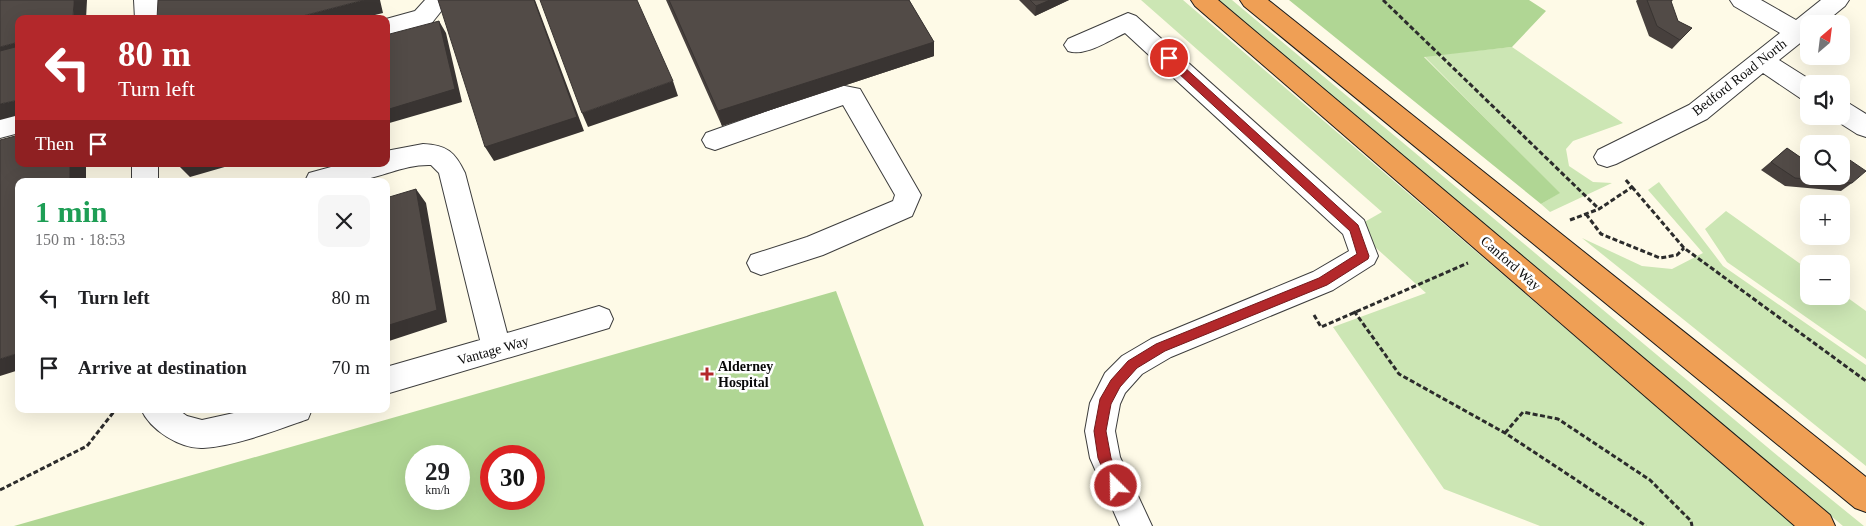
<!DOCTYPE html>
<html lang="en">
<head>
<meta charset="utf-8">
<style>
	:root { --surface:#fff; --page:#f6f6f6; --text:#202124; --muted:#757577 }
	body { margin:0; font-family:Georgia,serif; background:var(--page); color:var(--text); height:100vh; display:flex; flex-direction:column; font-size:19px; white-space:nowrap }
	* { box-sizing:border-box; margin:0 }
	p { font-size:16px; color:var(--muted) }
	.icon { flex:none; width:28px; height:28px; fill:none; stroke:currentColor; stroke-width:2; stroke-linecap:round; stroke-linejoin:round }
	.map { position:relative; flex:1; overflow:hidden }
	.side { position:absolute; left:15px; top:178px; width:375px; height:235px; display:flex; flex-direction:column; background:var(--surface); border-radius:10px; box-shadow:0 5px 20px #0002 }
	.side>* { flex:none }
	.guide { position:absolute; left:15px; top:15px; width:375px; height:152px; border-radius:10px; box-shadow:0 5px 20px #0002; background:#b3282b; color:#fff; overflow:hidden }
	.needle { width:32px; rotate:28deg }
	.controls { position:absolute; left:1800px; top:15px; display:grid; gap:10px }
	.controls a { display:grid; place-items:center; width:50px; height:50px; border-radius:10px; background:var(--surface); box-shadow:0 5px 20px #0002; font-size:25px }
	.speed { position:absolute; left:405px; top:445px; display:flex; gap:10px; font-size:25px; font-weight:700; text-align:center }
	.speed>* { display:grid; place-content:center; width:65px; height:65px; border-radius:50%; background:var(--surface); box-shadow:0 5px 20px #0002; line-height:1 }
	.speed small { font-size:12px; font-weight:400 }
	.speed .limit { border:8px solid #d22; background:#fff; color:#111 }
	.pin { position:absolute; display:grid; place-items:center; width:42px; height:42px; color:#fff; margin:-21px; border:2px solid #fff; border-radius:50%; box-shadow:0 1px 5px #0007 }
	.me { position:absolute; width:55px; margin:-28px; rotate:337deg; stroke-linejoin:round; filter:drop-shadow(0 0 4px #0008) }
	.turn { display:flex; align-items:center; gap:18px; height:105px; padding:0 20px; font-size:22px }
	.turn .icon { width:65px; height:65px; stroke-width:2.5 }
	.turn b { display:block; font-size:35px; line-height:42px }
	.then { display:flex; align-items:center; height:48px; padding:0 20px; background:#0003; gap:10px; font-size:19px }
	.round { display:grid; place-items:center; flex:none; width:52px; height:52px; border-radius:10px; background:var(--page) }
	.overview { display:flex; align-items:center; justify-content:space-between; height:85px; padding:0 20px }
	h1 { font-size:30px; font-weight:700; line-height:38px; color:#1e9e55 }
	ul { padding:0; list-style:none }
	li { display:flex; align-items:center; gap:15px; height:70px; padding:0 20px }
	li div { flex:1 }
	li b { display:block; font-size:19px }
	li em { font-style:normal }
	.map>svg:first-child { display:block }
	.green { fill:#cce6b4 }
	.forest { fill:#b0d694; fill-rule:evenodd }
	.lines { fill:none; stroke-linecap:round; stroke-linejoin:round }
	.minor-casing { stroke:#3d3d3d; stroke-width:2 }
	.highway-casing { stroke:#1b1b1b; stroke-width:2 }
	.path { stroke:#2c2c2c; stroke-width:3; stroke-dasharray:5 2.5; stroke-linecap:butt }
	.minor { fill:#fff; fill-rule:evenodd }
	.highway { fill:#ef9f55; fill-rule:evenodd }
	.wall { fill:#47403d }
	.shaded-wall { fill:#393432 }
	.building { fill:#524b47; stroke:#393432 }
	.route { fill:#b3282b; stroke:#741a1c }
	.poi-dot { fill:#b3282b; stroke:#fff; stroke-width:2 }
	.labels { text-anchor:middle; stroke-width:5; stroke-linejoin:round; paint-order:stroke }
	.street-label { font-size:14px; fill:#0a0a0a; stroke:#fff }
	.poi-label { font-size:14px; font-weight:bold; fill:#0a0a0a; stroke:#fff; text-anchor:start }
</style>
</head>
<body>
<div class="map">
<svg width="1866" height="526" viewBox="0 0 1866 526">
	<rect width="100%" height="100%" fill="#fefae7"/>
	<path class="green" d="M 1141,0 L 1183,0 L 1762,497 L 1798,526 L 1540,526 L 1444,489 L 1333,327 L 1426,293 L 1354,228 L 1382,212 Z
		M 1214,0 L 1232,0 L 1784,461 L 1864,526 L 1843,526 Z
		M 1512,47 L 1623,123 L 1573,141 L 1566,149 L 1569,166 L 1593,182 L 1612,183 L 1550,212 L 1541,204 L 1559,193 L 1424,56 Z
		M 1659,182 L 1723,266 L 1866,365 L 1866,466 L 1582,238 L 1642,266 L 1672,269 L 1703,253 L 1648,190 Z
		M 1726,211 L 1809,270 L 1809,296 L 1841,296 L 1841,293 L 1866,311 L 1866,359 L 1727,262 L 1705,229 Z"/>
	<path class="forest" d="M 1289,0 L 1529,0 L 1546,11 L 1512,47 L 1424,57 L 1560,193 L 1541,204 Z
		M 836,291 L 924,526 L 14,526 ZM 416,456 L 459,456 L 459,499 L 416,499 ZM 491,456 L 534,456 L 534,499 L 491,499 Z"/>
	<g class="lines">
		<g class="minor-casing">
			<path id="minor" d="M 134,0 L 158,0 L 159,19 L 135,19 Z
				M 425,0 L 450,0 L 431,24 L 386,37 L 386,19 L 415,11 Z
				M 1730,0 L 1761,0 L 1796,20 L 1821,0 L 1849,0 L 1845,6 L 1823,24 L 1809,24 L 1809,36 L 1779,60 L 1817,84 L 1809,84 L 1809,100 L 1800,98 L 1763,73 L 1707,119 L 1616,164 L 1607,167 L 1598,164 L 1594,157 L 1598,150 L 1689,105 L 1780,33 L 1734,6 Z
				M 1128,13 L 1136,16 L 1364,220 L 1378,256 L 1374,264 L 1333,290 L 1171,357 L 1142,374 L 1125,393 L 1120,404 L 1115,431 L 1120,457 L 1152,526 L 1120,526 L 1090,458 L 1085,431 L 1090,403 L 1105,373 L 1122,356 L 1151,339 L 1313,272 L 1349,251 L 1343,234 L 1125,33 C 1108,41 1085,57 1068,51 L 1064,45 L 1068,39 Z
				M 840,85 L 860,89 L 921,195 L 912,216 L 823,255 L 761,275 L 751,271 L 747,263 L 751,255 L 807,237 L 893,201 L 895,195 L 843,105 L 715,150 L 706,147 L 702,140 L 706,133 Z
				M 1841,101 L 1850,104 L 1866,114 L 1866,137 L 1857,134 L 1832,118 L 1831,116 L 1841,116 Z
				M 19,113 L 19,133 L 0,138 L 0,118 Z
				M 423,144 C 447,145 455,152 465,173 L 507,333 L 599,306 L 609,310 L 613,319 L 609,328 L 386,394 L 386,367 L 480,340 L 439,173 L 431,165 C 404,164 381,178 355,181 C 339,183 321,182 305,181 L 309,173 L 342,164 L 386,164 L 386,151 Z
				M 132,164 L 158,164 L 158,181 L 132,181 Z
				M 141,409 L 177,409 L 187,416 L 202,420 L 252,409 L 312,409 L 308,419 C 277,430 236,446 203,448 C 180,449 150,430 141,409 Z"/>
		</g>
		<g class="highway-casing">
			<path id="highway" d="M 1191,0 L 1218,0 L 1830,515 L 1835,526 L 1795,526 L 1195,6 Z
				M 1240,0 L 1268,0 L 1866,477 L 1866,512 L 1855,508 L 1244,6 Z"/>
		</g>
		<path class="path" d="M 1383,0 L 1599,209
			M 1632,187 L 1684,248 L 1866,381
			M 1586,214 L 1601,234 L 1660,258 L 1677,255 L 1684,248
			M 1570,220 L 1599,209 L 1632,187 L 1625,179
			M 1354,311 L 1399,374 L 1505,433 L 1646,526
			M 1314,315 L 1321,327 L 1468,263
			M 1505,433 L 1523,412 L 1558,419 L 1650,480 L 1691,521 L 1692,526
			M 0,490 L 87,446 L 116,409"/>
		<use href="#minor" class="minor"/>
		<use href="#highway" class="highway"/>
	</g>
	<path class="wall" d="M 666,0 L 909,0 L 934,42 L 934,56 L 722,126 Z
		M 1019,0 L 1069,0 L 1035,16 Z
		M 1637,0 L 1673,0 L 1671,2 L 1678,21 L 1692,28 L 1672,49 L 1649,36 L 1636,1 Z
		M 1787,148 L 1800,157 L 1852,183 L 1841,191 L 1785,186 L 1761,170 Z"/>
	<path class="shaded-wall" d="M 74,0 L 87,0 L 86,19 L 73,19 Z
		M 364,0 L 380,0 L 383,13 L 359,19 L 291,19 Z
		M 534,0 L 535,0 L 584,131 L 494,161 L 485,147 Z
		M 1050,0 L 1069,0 L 1035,16 L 1036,6 Z
		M 439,21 L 446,33 L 462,102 L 386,124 L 386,110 Z
		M 19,42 L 19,58 L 0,63 L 0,47 Z
		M 934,42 L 934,56 L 722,126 L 718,111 Z
		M 673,81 L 678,96 L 588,127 L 582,113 Z
		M 19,100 L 19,115 L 0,120 L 0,104 Z
		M 70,164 L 86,164 L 86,181 L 70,181 Z
		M 177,164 L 235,164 L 190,177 Z
		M 416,189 L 426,203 L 447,322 L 386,342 L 386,326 Z
		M 19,353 L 19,370 L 0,376 L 0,359 Z"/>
	<path class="building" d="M 0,0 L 74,0 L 73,19 L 19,19 L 19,42 L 0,47 Z
		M 158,0 L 364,0 L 291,19 L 157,19 Z
		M 438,0 L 534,0 L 577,117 L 485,147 Z
		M 540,0 L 637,0 L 673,81 L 582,113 Z
		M 669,0 L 909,0 L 934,42 L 718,111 Z
		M 1030,0 L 1050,0 L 1036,6 Z
		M 1647,0 L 1672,0 L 1671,1 L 1678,21 L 1692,28 L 1680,40 L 1657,26 Z
		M 439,21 L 455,89 L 386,110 L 386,35 Z
		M 19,46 L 19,100 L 0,104 L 0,51 Z
		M 19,135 L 19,164 L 70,164 L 70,181 L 19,181 L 19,353 L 0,359 L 0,140 Z
		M 1787,148 L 1800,157 L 1809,158 L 1809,176 L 1841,176 L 1841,154 L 1866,171 L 1852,183 L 1795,178 L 1771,162 Z
		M 416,189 L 437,310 L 386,326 L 386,198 Z"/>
	<path class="route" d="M 1169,54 L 1172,56 L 1358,225 L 1369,256 L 1368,259 L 1327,285 L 1165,351 L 1137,368 L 1120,387 L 1111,404 L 1106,431 L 1111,458 L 1123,486 L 1121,491 L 1116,492 L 1112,491 L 1098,458 L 1094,431 L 1100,399 L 1111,380 L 1128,361 L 1156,344 L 1319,278 L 1357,254 L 1350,231 L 1165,61 L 1164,58 Z"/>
	<path class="poi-dot" d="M704.5 366.5h5v5h5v5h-5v5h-5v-5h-5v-5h5z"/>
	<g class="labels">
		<g class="street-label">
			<text transform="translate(1739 77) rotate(-38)" y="5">Bedford Road North</text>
			<text transform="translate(1511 263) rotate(41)" y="5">Canford Way</text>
			<text transform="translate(493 350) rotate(-16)" y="5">Vantage Way</text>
		</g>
		<g class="poi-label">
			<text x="718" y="371">Alderney<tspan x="718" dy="16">Hospital</tspan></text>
		</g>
	</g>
</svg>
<div class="controls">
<a><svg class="needle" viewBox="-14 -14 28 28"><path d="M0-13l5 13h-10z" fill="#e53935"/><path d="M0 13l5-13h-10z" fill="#757577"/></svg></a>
<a><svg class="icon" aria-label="sound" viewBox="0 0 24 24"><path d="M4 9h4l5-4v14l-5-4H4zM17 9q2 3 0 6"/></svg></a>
<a><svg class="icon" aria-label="search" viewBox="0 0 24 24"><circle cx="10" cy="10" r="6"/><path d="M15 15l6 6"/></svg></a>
<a>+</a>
<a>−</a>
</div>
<div class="speed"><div>29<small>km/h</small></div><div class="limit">30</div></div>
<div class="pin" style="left:1169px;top:58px;background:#d93025"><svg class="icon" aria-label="arrive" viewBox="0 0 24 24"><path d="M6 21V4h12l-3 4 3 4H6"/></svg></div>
<svg class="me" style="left:1116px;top:486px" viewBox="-20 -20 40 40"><circle r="17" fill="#b3282b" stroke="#fff" stroke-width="3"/><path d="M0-11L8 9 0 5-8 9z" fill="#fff"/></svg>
<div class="guide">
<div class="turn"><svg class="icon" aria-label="left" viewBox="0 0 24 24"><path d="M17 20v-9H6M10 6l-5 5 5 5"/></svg><div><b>80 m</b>Turn left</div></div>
<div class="then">Then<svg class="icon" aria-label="arrive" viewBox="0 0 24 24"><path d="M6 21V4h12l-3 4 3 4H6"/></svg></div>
</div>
<section class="side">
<div class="overview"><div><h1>1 min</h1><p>150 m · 18:53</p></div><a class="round"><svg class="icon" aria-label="close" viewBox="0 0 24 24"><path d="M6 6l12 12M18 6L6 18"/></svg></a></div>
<ul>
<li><svg class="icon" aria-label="left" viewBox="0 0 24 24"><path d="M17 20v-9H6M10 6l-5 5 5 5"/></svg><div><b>Turn left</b></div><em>80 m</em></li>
<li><svg class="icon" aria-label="arrive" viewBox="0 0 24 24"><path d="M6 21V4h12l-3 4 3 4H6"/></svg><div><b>Arrive at destination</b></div><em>70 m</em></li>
</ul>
</section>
</div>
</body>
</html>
